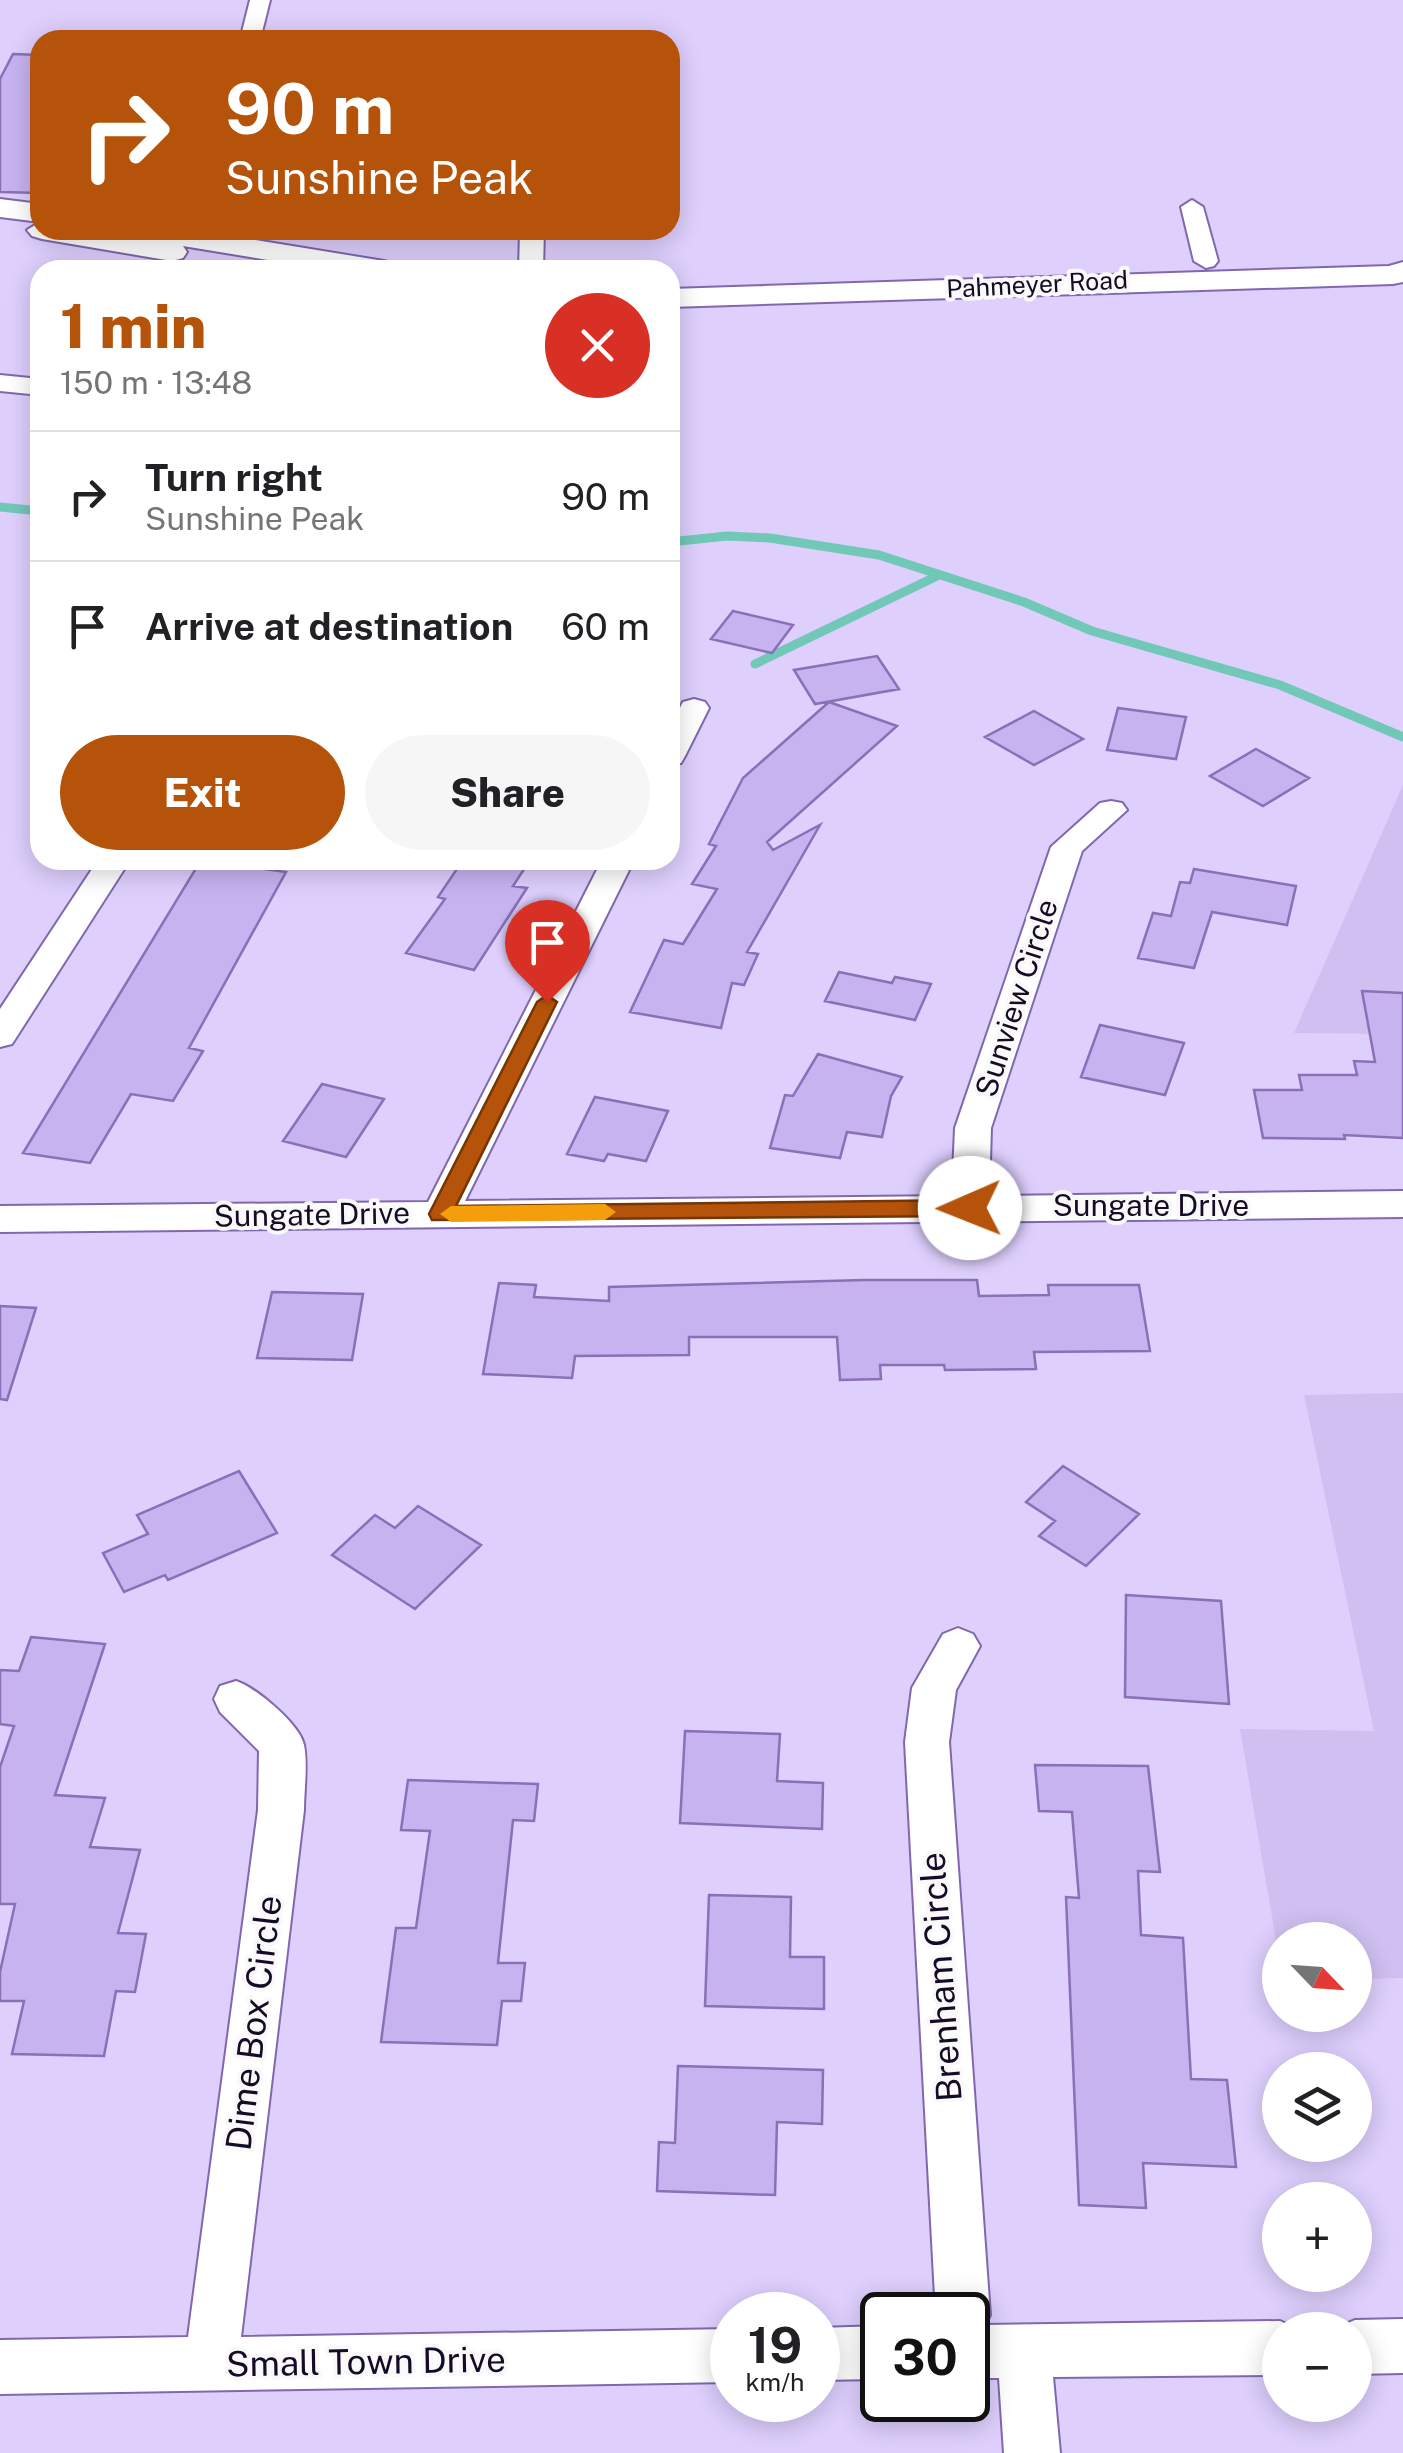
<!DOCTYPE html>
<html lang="en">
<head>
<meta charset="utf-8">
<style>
	:root { --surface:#fff; --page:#f6f6f6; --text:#202124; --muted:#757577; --line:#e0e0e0; --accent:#b45309 }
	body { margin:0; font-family:"Public Sans",sans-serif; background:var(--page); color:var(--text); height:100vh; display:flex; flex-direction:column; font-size:38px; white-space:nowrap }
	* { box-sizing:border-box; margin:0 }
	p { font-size:32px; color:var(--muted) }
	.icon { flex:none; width:55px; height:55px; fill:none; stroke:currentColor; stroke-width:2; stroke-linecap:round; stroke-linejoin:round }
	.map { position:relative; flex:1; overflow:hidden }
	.panel { position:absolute; left:30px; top:260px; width:650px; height:610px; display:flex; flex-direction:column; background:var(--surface); border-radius:30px; box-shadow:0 5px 25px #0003 }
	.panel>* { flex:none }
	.top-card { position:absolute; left:30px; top:30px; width:650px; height:210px; border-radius:30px; box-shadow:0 5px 25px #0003; background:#b45309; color:#fff; overflow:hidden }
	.needle { width:65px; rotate:115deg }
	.fabs { position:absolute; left:1262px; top:1922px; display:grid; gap:20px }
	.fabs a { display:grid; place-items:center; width:110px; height:110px; border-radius:50%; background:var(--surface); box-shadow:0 5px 25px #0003; font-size:50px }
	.speed { position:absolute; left:710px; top:2292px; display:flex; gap:20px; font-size:50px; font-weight:700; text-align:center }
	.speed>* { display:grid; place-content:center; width:130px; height:130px; border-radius:50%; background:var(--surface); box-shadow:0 5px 25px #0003; line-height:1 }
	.speed small { font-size:25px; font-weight:400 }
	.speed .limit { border:5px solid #111; border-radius:15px; background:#fff; color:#111 }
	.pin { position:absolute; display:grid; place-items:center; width:85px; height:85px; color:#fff; margin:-102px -42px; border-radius:50% 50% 50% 0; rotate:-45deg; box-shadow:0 0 10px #0007 }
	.pin .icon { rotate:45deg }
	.me { position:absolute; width:110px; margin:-55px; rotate:269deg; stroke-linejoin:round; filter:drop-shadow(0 0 8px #0008) }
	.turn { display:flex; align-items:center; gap:35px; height:210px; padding:0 30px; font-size:45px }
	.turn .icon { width:130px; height:130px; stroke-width:2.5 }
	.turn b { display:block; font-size:70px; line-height:85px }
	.round { display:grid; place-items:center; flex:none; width:105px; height:105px; border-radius:52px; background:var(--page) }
	.summary { display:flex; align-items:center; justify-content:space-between; height:170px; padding:0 30px }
	h1 { font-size:60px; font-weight:800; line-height:75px; color:var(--accent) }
	.primary-button { display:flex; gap:20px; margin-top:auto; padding:20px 30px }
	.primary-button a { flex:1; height:115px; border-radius:60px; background:var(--accent); color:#fff; font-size:40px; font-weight:800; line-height:115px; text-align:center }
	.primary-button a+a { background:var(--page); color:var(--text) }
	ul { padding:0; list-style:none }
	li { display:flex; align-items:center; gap:30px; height:130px; padding:0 30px; border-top:2px solid var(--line) }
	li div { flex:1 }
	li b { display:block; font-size:38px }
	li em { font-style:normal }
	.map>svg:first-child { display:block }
	.built { fill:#d0c0f2 }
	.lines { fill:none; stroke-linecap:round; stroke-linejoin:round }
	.stream { stroke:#72c8b7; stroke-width:9 }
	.building { fill:#c7b3f0; stroke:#8a70b7; stroke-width:2.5 }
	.minor-casing { stroke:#8168ae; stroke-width:4 }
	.tertiary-casing { stroke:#8168ae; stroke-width:4 }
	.minor { fill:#fff; fill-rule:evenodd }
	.tertiary { fill:#fff; fill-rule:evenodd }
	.route { fill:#b45309; stroke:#753606; stroke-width:2.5 }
	.slow { fill:#f59e0b }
	.labels { text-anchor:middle; stroke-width:8; stroke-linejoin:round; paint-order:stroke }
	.far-street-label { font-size:25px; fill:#160b26; stroke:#f9f9f9 }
	.street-label { font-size:30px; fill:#160b26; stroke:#f9f9f9 }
	.near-street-label { font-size:35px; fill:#160b26; stroke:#f9f9f9 }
</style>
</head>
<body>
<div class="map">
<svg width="1403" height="2453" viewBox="0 0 1403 2453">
	<rect width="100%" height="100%" fill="#decffd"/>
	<path class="built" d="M 1403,785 L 1403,1034 L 1294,1033 Z
		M 1403,1393 L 1403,1978 L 1355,1979 L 1355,1940 L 1280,1940 L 1280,1964 L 1240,1729 L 1374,1731 L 1304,1395 Z"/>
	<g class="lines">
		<path class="stream" d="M 0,507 L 40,511
			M 670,542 L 727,536 L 770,538 L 879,555 L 1024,602 L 1092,631 L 1280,685 L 1403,737
			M 755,664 L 937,576"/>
	</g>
	<path class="building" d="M 13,54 L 40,55 L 40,193 L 0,192 L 0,79 Z
		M 733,611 L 793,625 L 772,653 L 711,639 Z
		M 877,656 L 899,689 L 815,704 L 794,670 Z
		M 829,702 L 897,726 L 767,842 L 773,850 L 820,825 L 747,952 L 758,954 L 744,985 L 732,983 L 721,1028 L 630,1012 L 664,940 L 683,944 L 717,889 L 692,884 L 716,846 L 709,844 L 743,778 Z
		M 1118,708 L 1186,717 L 1176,759 L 1107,750 Z
		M 1034,711 L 1083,739 L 1034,765 L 985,737 Z
		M 1256,749 L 1309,778 L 1263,806 L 1210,776 Z
		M 201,860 L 286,872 L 189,1048 L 203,1051 L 173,1101 L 131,1094 L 90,1163 L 23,1153 Z
		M 463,860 L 530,860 L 513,886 L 527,888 L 474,970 L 406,953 L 445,899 L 438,897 Z
		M 1194,869 L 1296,886 L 1287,925 L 1212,912 L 1194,968 L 1138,958 L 1153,913 L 1171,916 L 1180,882 L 1190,883 Z
		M 839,972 L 892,983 L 895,977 L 931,984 L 915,1020 L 825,1001 Z
		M 1362,991 L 1403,993 L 1403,1138 L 1344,1135 L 1345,1139 L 1263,1138 L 1254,1090 L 1302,1090 L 1299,1075 L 1357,1075 L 1354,1061 L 1375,1062 Z
		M 1100,1025 L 1184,1043 L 1165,1095 L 1081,1077 Z
		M 818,1054 L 902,1077 L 891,1096 L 882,1137 L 847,1132 L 840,1158 L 770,1148 L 785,1095 L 793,1096 Z
		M 322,1084 L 384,1099 L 346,1157 L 283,1141 Z
		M 595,1097 L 668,1111 L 646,1161 L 608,1154 L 604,1161 L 567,1154 Z
		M 864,1280 L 977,1280 L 979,1296 L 1049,1295 L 1048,1285 L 1139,1285 L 1150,1351 L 1034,1352 L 1036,1369 L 945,1370 L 944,1365 L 880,1365 L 881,1379 L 840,1380 L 837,1337 L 689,1337 L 689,1355 L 575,1356 L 572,1378 L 483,1374 L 499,1283 L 536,1285 L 534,1297 L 609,1301 L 609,1287 Z
		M 272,1292 L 363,1294 L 352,1360 L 257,1358 Z
		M 0,1306 L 36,1308 L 7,1400 L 0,1399 Z
		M 1063,1466 L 1139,1514 L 1086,1566 L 1039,1536 L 1055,1521 L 1026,1502 Z
		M 239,1471 L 277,1533 L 168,1580 L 165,1575 L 124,1592 L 103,1553 L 148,1534 L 137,1515 Z
		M 418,1506 L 481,1545 L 415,1609 L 332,1555 L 375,1515 L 395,1528 Z
		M 1126,1595 L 1221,1601 L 1229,1704 L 1125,1697 Z
		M 31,1637 L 105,1644 L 55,1795 L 105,1798 L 90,1847 L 140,1850 L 118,1933 L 146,1934 L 135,1992 L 116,1991 L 104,2056 L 12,2054 L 24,2001 L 0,2001 L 0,1972 L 15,1904 L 0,1904 L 0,1767 L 14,1726 L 0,1724 L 0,1670 L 19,1671 Z
		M 685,1731 L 780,1734 L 777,1781 L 823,1783 L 822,1829 L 680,1823 Z
		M 1035,1765 L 1148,1766 L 1160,1872 L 1138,1871 L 1141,1935 L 1183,1938 L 1191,2079 L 1227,2080 L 1236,2167 L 1143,2163 L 1146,2208 L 1079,2205 L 1066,1897 L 1079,1898 L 1072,1812 L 1039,1811 Z
		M 408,1780 L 538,1784 L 534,1821 L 513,1820 L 498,1963 L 525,1963 L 521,2001 L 502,2001 L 497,2045 L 381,2042 L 396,1928 L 416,1928 L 430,1831 L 401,1830 Z
		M 709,1895 L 791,1897 L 790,1957 L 824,1957 L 824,2009 L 705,2006 Z
		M 678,2066 L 823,2070 L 822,2124 L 777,2122 L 775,2195 L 657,2191 L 659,2142 L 675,2143 Z"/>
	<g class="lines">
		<g class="minor-casing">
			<path id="minor" d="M 250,0 L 270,0 L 260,40 L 240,40 Z
				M 1192,200 L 1203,207 L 1218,261 L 1214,266 L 1206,268 L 1194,261 L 1181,207 Z
				M 520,230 L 544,230 L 543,270 L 519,270 Z
				M 0,375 L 40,379 L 40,395 L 0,391 Z
				M 694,699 L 705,702 L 709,708 L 685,756 L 681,763 L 670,765 L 670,726 L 683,702 Z
				M 1111,801 L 1122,803 L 1127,810 L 1082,851 L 991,1128 L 989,1196 L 1403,1191 L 1403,1217 L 0,1232 L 0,1206 L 428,1202 L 602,860 L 634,860 L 465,1201 L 952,1196 L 955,1128 L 1051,847 L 1100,803 Z
				M 98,860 L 130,860 L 12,1044 L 0,1047 L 0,1009 Z
				M 958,1628 L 973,1634 L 980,1646 L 956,1690 L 949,1742 L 990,2315 L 985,2325 L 1280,2321 L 1299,2330 L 1280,2330 L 1280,2375 L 1053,2377 L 1060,2453 L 1004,2453 L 999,2378 L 968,2378 L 968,2315 L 936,2315 L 905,1742 L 912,1688 L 943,1634 Z
				M 236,1681 C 255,1687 300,1724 304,1745 C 308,1765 304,1790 304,1810 L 241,2337 L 732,2329 L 732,2382 L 0,2394 L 0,2340 L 188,2337 L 258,1810 L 259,1751 L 220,1712 L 214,1699 L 220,1686 Z
				M 1403,2319 L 1403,2373 L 1355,2374 L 1355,2330 L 1336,2328 L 1355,2320 Z
				M 882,2326 L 882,2379 L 818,2380 L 818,2328 Z"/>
		</g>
		<g class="tertiary-casing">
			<path id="tertiary" d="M 0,199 L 40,204 L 40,230 L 95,230 L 130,236 L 126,230 L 195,230 L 384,261 L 395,264 L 399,270 L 329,270 L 183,246 L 187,252 L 183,258 L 172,261 L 42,239 L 32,236 L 27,230 L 40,222 L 0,217 Z
				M 1403,262 L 1403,282 L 1393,284 L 670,307 L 670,289 L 1389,266 Z"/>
		</g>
		<use href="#minor" class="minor"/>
		<use href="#tertiary" class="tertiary"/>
	</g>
	<path class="route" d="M 547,995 L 557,1002 L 456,1206 L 970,1200 L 982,1208 L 970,1216 L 432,1220 L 429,1214 L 537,1002 Z"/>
	<path class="slow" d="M 605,1204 L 616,1212 L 605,1220 L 451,1222 L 440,1214 L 451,1206 Z"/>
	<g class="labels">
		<g class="far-street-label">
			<text transform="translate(1037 284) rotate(-3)" y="9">Pahmeyer Road</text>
		</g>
		<g class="street-label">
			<text transform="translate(1017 998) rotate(-72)" y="10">Sunview Circle</text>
			<text x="1151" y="1216">Sungate Drive</text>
			<text transform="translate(312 1215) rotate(-1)" y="10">Sungate Drive</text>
		</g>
		<g class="near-street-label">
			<text transform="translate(941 1977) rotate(-94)" y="12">Brenham Circle</text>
			<text transform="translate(254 2023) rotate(-83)" y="12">Dime Box Circle</text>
			<text transform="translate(366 2362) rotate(-1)" y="12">Small Town Drive</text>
		</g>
	</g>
</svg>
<div class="fabs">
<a><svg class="needle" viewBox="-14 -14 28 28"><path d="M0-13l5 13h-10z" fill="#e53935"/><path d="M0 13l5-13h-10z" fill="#757577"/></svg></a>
<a><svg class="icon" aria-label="layers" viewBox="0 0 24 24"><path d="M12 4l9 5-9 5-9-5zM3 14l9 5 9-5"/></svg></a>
<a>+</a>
<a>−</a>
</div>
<div class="speed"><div>19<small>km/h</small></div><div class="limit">30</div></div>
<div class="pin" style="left:547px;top:1002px;background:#d93025"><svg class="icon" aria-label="arrive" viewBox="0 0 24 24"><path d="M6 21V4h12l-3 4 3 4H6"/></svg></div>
<svg class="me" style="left:970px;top:1208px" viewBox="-20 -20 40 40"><circle r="19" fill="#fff"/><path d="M0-13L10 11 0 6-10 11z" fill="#b45309"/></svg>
<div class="top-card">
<div class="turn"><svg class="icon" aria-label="right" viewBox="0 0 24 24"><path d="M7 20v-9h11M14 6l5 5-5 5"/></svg><div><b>90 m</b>Sunshine Peak</div></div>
</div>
<section class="panel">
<div class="summary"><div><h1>1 min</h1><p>150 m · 13:48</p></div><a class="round" style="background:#d93025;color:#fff"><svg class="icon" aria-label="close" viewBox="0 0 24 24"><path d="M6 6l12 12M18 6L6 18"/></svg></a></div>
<ul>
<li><svg class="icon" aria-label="right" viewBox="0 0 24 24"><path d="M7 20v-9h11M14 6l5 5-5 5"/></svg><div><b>Turn right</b><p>Sunshine Peak</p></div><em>90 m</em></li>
<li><svg class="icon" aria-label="arrive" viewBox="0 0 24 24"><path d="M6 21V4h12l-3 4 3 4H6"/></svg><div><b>Arrive at destination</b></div><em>60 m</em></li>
</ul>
<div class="primary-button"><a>Exit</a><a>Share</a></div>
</section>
</div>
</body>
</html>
